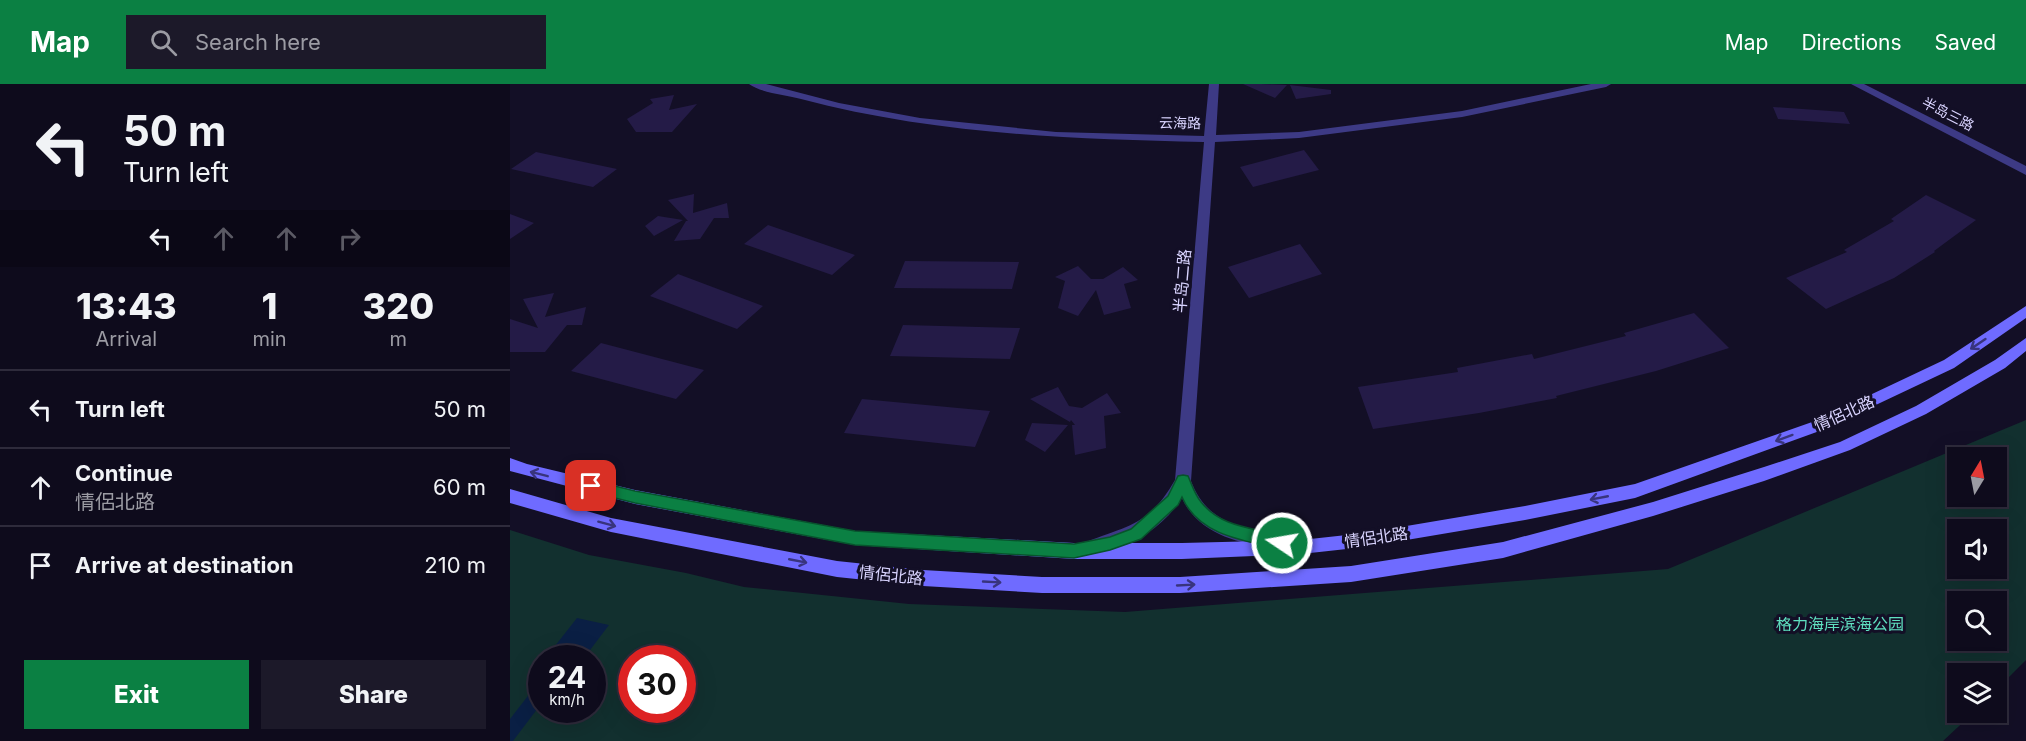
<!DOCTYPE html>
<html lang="en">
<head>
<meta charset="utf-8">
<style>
	:root { --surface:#0e0b1c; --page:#1c1929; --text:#f1f3f6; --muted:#9b9ba3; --line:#2e2b3b; --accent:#0b8043 }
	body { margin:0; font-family:Inter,"Noto Sans SC",sans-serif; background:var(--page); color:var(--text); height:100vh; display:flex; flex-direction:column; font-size:22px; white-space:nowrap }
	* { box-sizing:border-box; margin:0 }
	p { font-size:20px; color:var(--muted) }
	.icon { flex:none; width:33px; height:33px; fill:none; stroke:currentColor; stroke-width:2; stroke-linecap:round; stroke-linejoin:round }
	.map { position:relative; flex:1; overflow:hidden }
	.sheet { display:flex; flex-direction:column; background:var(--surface); width:510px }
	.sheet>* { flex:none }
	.guide { background:#0e0b1c; color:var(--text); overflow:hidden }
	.needle { width:39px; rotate:10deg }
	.buttons { position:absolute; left:1437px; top:363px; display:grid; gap:12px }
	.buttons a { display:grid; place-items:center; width:60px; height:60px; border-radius:0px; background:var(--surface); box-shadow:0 6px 24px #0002,0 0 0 2px var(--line); font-size:30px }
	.speed { position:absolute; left:18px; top:561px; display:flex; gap:12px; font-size:30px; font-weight:700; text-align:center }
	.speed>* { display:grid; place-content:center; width:78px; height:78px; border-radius:50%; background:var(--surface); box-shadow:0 6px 24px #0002,0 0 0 2px var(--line); line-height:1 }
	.speed small { font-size:15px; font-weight:400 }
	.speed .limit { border:9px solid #d22; background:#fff; color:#111 }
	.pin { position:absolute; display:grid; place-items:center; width:51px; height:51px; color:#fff; margin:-26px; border-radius:12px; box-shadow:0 3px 9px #0006 }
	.me { position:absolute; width:66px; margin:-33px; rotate:282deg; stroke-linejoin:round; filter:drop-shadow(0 0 4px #0008) }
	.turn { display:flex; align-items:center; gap:21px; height:126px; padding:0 24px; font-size:27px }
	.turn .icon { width:78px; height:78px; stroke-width:2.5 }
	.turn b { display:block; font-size:42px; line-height:51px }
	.lanes { display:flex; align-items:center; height:57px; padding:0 24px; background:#0003; justify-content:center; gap:30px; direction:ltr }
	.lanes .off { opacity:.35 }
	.eta { display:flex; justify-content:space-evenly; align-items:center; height:102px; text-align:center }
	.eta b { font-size:36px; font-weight:800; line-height:42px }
	.button { display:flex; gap:12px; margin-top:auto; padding:12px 24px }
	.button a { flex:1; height:69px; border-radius:0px; background:var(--accent); color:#fff; font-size:24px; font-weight:800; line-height:69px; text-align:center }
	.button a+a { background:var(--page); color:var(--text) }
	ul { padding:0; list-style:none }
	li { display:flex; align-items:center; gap:18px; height:78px; padding:0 24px; border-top:2px solid var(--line) }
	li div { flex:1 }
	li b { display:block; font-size:22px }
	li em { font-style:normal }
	header { display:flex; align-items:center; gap:36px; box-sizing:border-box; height:84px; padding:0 30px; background:var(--accent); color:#fff }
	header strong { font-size:28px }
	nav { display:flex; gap:33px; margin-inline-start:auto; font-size:21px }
	.search { width:420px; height:54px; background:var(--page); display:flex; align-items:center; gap:15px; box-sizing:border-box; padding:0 21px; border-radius:0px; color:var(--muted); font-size:22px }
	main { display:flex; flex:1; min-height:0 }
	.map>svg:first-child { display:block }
	.green { fill:#12302f; fill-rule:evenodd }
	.water { fill:#0a1f44 }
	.building { fill:#241b47 }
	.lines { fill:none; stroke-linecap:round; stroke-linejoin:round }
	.minor { fill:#3d3a85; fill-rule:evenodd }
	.secondary { fill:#6f6bff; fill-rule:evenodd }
	.oneway { stroke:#38347d }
	.route { fill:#0b8043; stroke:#07532c; stroke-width:1.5 }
	.labels { text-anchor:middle; stroke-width:6; stroke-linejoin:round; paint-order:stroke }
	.far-street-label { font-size:14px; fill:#d9d4ff; stroke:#130f26 }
	.street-label { font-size:16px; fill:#d9d4ff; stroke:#130f26 }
	.park-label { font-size:16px; fill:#5fe0c0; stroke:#130f26 }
</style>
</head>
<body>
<header>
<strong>Map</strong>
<div class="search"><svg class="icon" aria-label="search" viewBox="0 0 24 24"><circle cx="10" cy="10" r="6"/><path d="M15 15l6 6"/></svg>Search here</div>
<nav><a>Map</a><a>Directions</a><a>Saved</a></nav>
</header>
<main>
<section class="sheet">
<div class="guide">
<div class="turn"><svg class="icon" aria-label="left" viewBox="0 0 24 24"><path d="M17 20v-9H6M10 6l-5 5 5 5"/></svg><div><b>50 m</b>Turn left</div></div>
<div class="lanes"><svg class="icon" aria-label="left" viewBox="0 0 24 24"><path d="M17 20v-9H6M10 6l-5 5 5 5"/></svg><svg class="icon off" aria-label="ahead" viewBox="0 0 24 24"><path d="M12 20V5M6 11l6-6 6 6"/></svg><svg class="icon off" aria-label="ahead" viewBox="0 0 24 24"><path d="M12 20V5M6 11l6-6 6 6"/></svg><svg class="icon off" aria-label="right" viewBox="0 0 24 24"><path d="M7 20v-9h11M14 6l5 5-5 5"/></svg></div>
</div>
<div class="eta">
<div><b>13:43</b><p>Arrival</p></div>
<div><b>1</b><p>min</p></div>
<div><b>320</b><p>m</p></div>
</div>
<ul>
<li><svg class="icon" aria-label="left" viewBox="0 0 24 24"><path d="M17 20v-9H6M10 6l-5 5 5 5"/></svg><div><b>Turn left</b></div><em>50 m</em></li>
<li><svg class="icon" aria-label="ahead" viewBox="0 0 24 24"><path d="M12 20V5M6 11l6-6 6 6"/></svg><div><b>Continue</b><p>情侶北路</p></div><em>60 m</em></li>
<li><svg class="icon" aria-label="arrive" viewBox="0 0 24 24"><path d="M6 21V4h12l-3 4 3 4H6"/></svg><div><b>Arrive at destination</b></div><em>210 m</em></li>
</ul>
<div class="button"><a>Exit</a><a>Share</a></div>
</section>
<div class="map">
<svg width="1516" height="657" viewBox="0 0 1516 657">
	<rect width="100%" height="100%" fill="#130f26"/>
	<path class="green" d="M 1516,336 L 1516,576 L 1487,605 L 1486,590 L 1448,590 L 1448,628 L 1463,629 L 1433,657 L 0,657 L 0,446 L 79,471 L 176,489 L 234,503 L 399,520 L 615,528 L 1158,485 ZM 1448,374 L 1486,374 L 1486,412 L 1448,412 ZM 1448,446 L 1486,446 L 1486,484 L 1448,484 ZM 1448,518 L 1486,518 L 1486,556 L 1448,556 ZM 32,574 L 82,574 L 82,626 L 32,626 ZM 122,574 L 172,574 L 172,626 L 122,626 Z"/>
	<path class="water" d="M 67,534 L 99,541 L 74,574 L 47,574 L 50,570 L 41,567 Z
		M 31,595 L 31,620 L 3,657 L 0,657 L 0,635 Z"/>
	<path class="building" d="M 733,0 L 751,0 L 777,1 L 765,14 Z
		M 780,1 L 821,6 L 821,10 L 786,15 Z
		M 164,11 L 159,26 L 187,20 L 162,48 L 126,48 L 117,35 L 143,19 L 140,15 Z
		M 1263,23 L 1334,28 L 1340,40 L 1268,35 Z
		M 794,66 L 809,86 L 743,103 L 730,83 Z
		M 26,68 L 107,85 L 83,103 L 1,85 Z
		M 184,110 L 183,129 L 217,119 L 219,134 L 204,134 L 190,155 L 164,157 L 176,137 L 178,137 L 158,116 Z
		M 1416,111 L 1466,136 L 1424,167 L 1425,168 L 1384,194 L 1316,225 L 1276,194 L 1337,168 L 1334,166 L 1384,137 L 1381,135 Z
		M 0,130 L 24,139 L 0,155 Z
		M 148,132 L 173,136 L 144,152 L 135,142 Z
		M 258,141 L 345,171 L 322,191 L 234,160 Z
		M 790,160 L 812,190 L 739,214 L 718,183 Z
		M 395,177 L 509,178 L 502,205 L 384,204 Z
		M 568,182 L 581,195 L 593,195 L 613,183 L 628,196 L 614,200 L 621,224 L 594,231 L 586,206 L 568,232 L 548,224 L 555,197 L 545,193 Z
		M 168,190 L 253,222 L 227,245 L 140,212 Z
		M 44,209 L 35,233 L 76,223 L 72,241 L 57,241 L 35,268 L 0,268 L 0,235 L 28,244 L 13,215 Z
		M 1184,229 L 1219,264 L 1146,287 L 1046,312 L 1047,314 L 969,329 L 863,345 L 848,303 L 948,288 L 947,284 L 1022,270 L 1024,275 L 1116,252 L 1114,249 Z
		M 393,241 L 510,244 L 500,275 L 380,272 Z
		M 91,259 L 194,286 L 166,315 L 61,287 Z
		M 548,303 L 559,322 L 572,324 L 597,309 L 611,329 L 594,332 L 596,364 L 565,371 L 562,341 L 565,341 L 561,336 L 560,338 L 520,315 Z
		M 352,315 L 480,327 L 465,363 L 334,349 Z
		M 522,339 L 558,341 L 535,368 L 515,356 Z"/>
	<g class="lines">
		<path class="minor" d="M 239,0 L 256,0 L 329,19 L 410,34 L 546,48 L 694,52 L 699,0 L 709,0 L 706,51 L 789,48 L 952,27 L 1081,0 L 1101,0 L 1096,3 L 952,33 L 789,54 L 705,58 L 681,397 C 698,443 739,445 782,454 L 788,456 L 790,461 L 788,466 L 782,468 C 742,461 691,456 672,414 C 655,440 633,455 604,465 C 595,468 585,472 576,468 L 574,463 L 576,458 C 620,441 639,441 665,396 L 694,58 C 558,55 423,50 291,15 C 276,11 251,9 239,0 Z
			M 1341,0 L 1354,0 L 1516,82 L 1516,91 Z"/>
		<path class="secondary" d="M 1516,222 L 1516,234 L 1444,284 L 1315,345 L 1125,414 L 1015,436 L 855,463 L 791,470 L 672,475 L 564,475 L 345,461 L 125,420 L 0,387 L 0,374 L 17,380 L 125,406 L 345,447 L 564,459 L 672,459 L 791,456 L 855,449 L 1015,422 L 1125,400 L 1305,337 L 1434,276 Z
			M 1516,254 L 1516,267 L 1495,284 L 1416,330 L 1340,366 L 1254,397 L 1143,432 L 993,474 L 841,498 L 670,509 L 532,509 L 413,502 L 327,493 L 101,448 L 0,419 L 0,405 L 101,434 L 327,477 L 413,486 L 532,493 L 670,493 L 841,482 L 993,458 L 1143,418 L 1254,383 L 1330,358 L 1406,322 L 1485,276 Z"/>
	</g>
	<defs><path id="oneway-shaft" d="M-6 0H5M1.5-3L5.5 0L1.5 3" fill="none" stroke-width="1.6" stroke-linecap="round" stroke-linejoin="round" transform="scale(1.5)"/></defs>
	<g class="oneway">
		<use href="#oneway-shaft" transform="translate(1468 260) rotate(146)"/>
		<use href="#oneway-shaft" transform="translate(1274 354) rotate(160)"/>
		<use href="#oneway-shaft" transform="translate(29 390) rotate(-166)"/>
		<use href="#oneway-shaft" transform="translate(1089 414) rotate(169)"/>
		<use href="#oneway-shaft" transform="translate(97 440) rotate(15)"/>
		<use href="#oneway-shaft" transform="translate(288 477) rotate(11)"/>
		<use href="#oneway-shaft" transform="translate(482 498) rotate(3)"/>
		<use href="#oneway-shaft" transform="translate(676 501) rotate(-3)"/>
	</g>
	<path class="route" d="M 673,391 L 678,392 C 682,401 685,411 691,418 C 713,446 748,443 778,454 L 780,459 L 778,463 L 772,465 C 735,457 689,452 672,413 L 668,421 L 631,455 L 600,466 L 564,474 L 345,461 L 125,419 L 81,408 L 76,407 L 74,402 L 76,398 L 81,396 L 125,407 L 345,447 L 564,460 L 600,453 L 621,445 L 658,412 L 668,392 Z"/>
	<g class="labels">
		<g class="far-street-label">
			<text transform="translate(1438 30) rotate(27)" y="5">半岛三路</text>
			<text transform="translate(670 39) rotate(1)" y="5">云海路</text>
		</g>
		<g class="street-label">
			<text transform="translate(672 197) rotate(-85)" y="6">半岛二路</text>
			<text transform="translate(1334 329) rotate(-24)" y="6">情侶北路</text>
			<text transform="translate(866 453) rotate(-8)" y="6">情侶北路</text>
			<text transform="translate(381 491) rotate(6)" y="6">情侶北路</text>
		</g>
		<g class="park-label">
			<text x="1330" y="546">格力海岸滨海公园</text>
		</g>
	</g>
</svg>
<div class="buttons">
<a><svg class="needle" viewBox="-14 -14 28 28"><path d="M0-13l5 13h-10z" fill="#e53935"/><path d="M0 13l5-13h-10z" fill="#9b9ba3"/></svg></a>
<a><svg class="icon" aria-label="sound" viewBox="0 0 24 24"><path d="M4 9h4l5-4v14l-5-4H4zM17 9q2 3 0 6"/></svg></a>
<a><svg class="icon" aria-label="search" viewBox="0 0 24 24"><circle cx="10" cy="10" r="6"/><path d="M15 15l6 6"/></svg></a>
<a><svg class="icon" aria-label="layers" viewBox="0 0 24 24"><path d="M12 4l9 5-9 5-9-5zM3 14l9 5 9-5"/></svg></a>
</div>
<div class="speed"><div>24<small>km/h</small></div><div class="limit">30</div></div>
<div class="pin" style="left:81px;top:402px;background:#d93025"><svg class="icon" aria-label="arrive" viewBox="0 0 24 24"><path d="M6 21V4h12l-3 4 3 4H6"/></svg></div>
<svg class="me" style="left:772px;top:459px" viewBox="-20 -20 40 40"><circle r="17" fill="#0b8043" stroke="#fff" stroke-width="3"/><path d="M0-11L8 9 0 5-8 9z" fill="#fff"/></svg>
</div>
</main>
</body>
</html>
